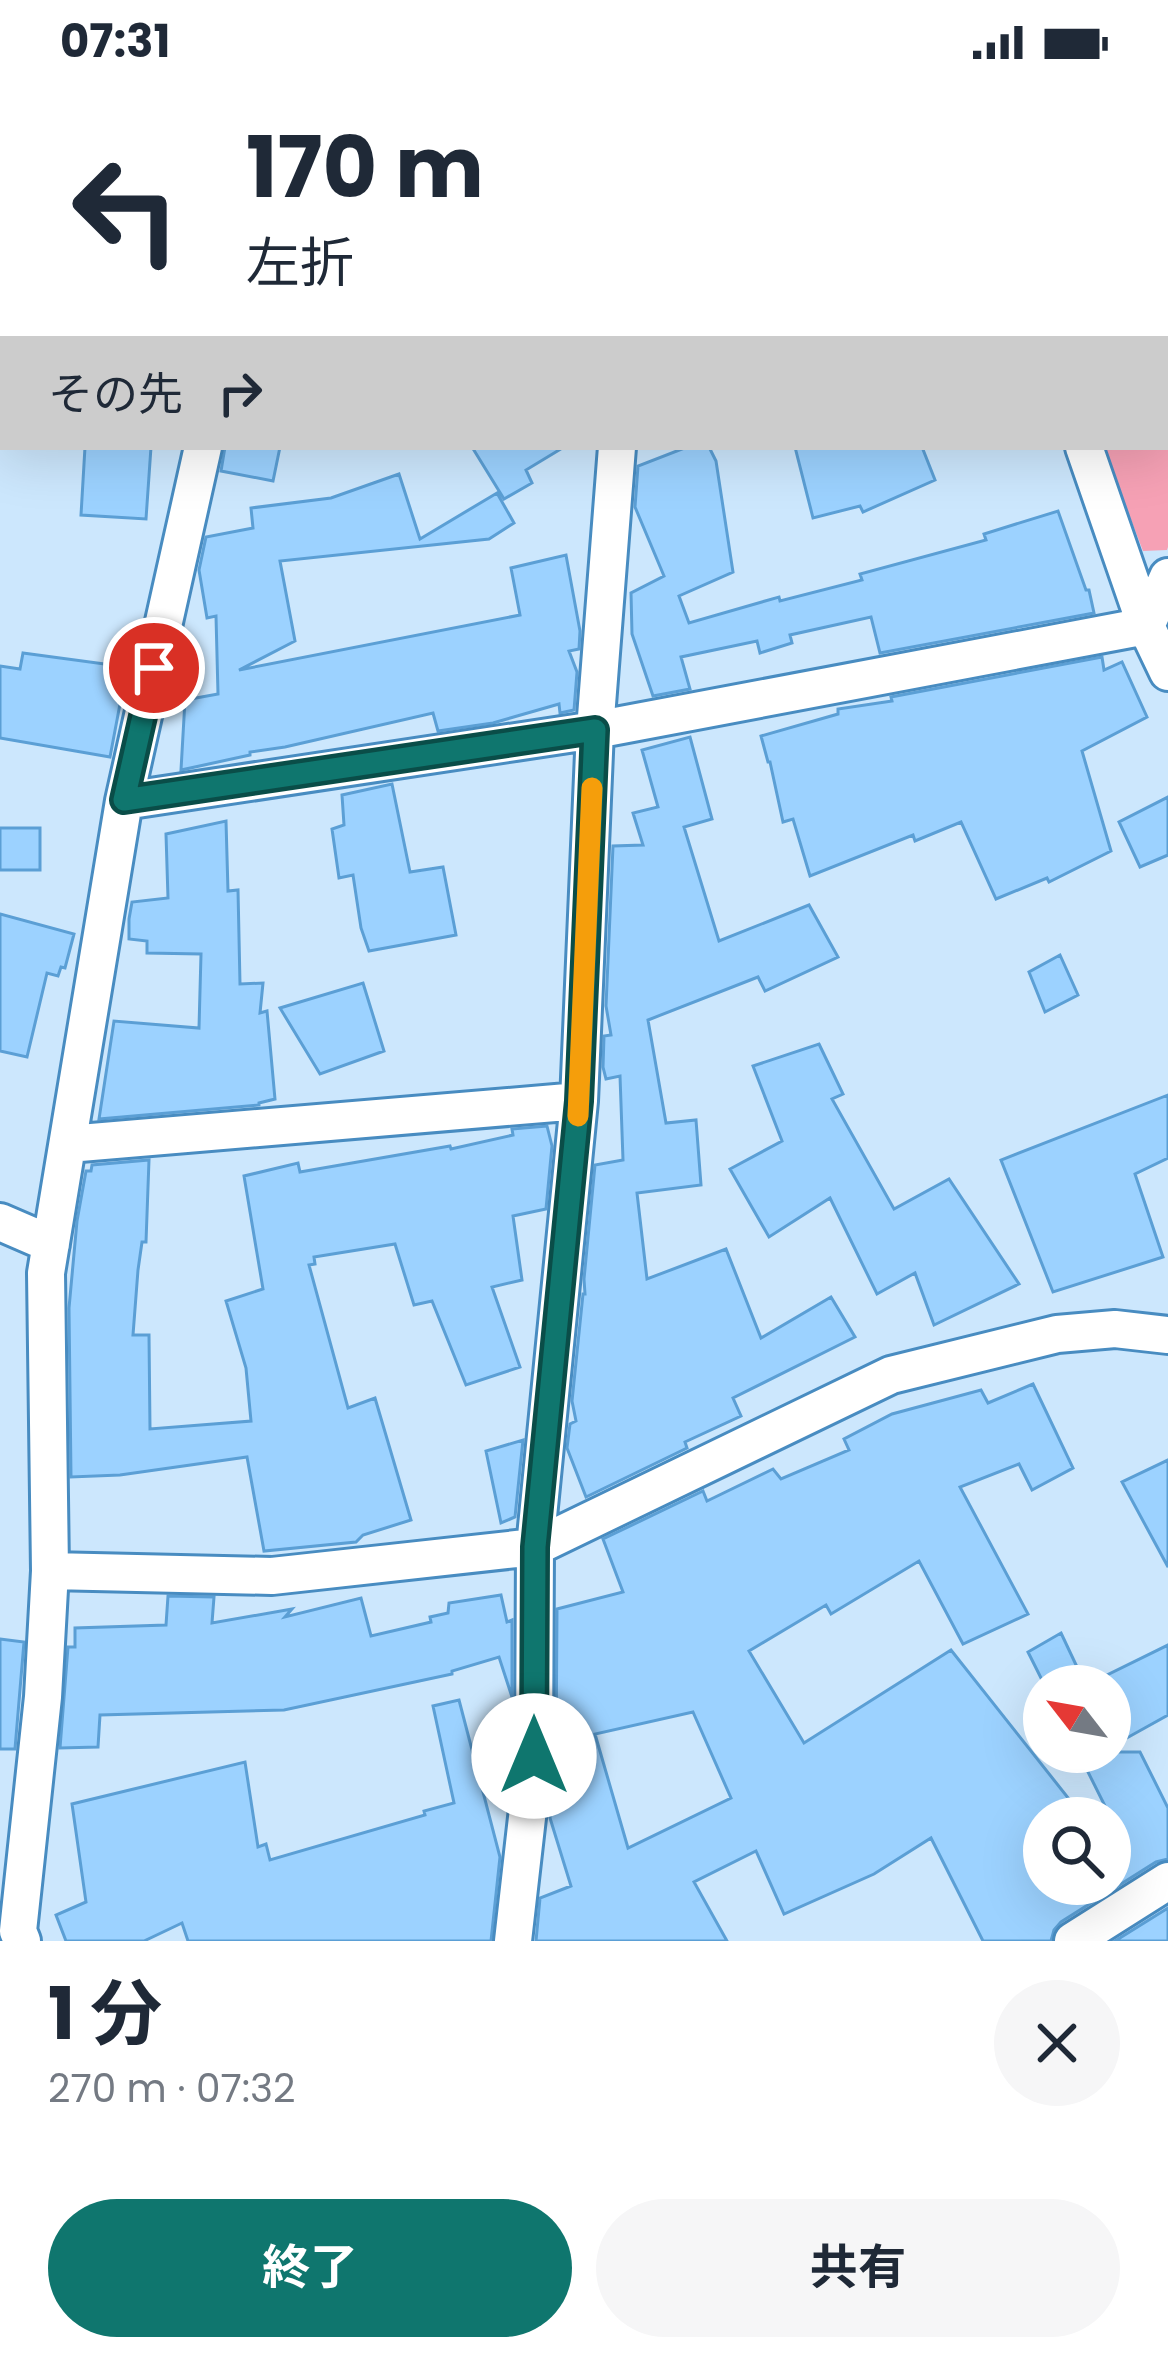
<!DOCTYPE html>
<html lang="ja">
<head>
<meta charset="utf-8">
<style>
	:root { --surface:#fff; --page:#f6f6f7; --text:#1f2937; --muted:#747a83; --accent:#0f766e }
	body { margin:0; font-family:Poppins,"Noto Sans JP",sans-serif; background:var(--page); color:var(--text); height:100vh; display:flex; flex-direction:column; font-size:45px; white-space:nowrap }
	* { box-sizing:border-box; margin:0 }
	p { font-size:39px; color:var(--muted) }
	.icon { flex:none; width:66px; height:66px; fill:none; stroke:currentColor; stroke-width:2; stroke-linecap:round; stroke-linejoin:round }
	.map { position:relative; height:1857px; overflow:hidden }
	.details { display:flex; flex-direction:column; background:var(--surface); flex:1 }
	.details>* { flex:none }
	.top-card { position:absolute; left:0px; top:0px; width:1170px; height:366px; box-shadow:0 12px 48px #0002; background:#fff; color:var(--text); overflow:hidden }
	.needle { width:78px; rotate:301deg }
	.buttons { position:absolute; left:1023px; top:1581px; display:grid; gap:24px }
	.buttons a { display:grid; place-items:center; width:108px; height:108px; border-radius:50%; background:var(--surface); box-shadow:0 12px 48px #0002; font-size:60px }
	.pin { position:absolute; display:grid; place-items:center; width:102px; height:102px; color:#fff; margin:-51px; border:6px solid #fff; border-radius:50%; box-shadow:0 3px 12px #0007 }
	.me { position:absolute; width:132px; margin:-66px; rotate:0deg; stroke-linejoin:round; filter:drop-shadow(0 0 9px #0008) }
	.turn { display:flex; align-items:center; gap:42px; height:252px; padding:0 48px; font-size:54px }
	.turn .icon { width:156px; height:156px; stroke-width:2.5 }
	.turn b { display:block; font-size:84px; line-height:102px }
	.then { display:flex; align-items:center; height:114px; padding:0 48px; background:#0003; gap:24px; font-size:45px }
	.round { display:grid; place-items:center; flex:none; width:126px; height:126px; border-radius:63px; background:var(--page) }
	.summary { display:flex; align-items:center; justify-content:space-between; height:204px; padding:0 48px }
	h1 { font-size:72px; font-weight:700; line-height:90px }
	.action { display:flex; gap:24px; margin-top:auto; padding:24px 48px }
	.action a { flex:1; height:138px; border-radius:72px; background:var(--accent); color:#fff; font-size:48px; font-weight:700; line-height:138px; text-align:center }
	.action a+a { background:var(--page); color:var(--text) }
	.status { display:flex; justify-content:space-between; align-items:center; height:84px; padding:0 60px; background:var(--surface); direction:ltr }
	.status svg { height:33px; fill:currentColor }
	.map>svg:first-child { display:block }
	.green { fill:#f6a1b5 }
	.building { fill:#9cd2ff; stroke:#5b9fd5; stroke-width:3; fill-rule:evenodd }
	.lines { fill:none; stroke-linecap:round; stroke-linejoin:round }
	.street-casing { stroke:#488cc1; stroke-width:42 }
	.street { stroke:#fff; stroke-width:36 }
	.route-casing { stroke:#0a4d48; stroke-width:30 }
	.route { stroke:#0f766e; stroke-width:21 }
	.slow { stroke:#f59e0b; stroke-width:21 }
</style>
</head>
<body>
<div class="status"><b>07:31</b><svg viewBox="0 0 49 12"><path d="M0 12V9h3v3zM5 12V6h3v6zM10 12V3h3v9zM15 12V0h3v12zM26 1h20v11H26zM47 4h2v5h-2z"/></svg></div>
<div class="map">
<svg width="1168" height="1857" viewBox="0 0 1168 1857">
	<rect width="100%" height="100%" fill="#cce7fd"/>
	<path class="green" d="M 1168,151 L 1168,463 L 1167,466 L 1143,467 L 1103,363 L 1167,363 Z"/>
	<path class="building" d="M 85,363 L 151,363 L 146,435 L 81,431 Z
		M 225,363 L 280,363 L 273,397 L 221,387 Z
		M 472,363 L 564,363 L 526,386 L 532,399 L 504,415 Z
		M 687,363 L 709,363 L 716,377 L 733,488 L 679,512 L 689,539 L 779,513 L 780,517 L 862,496 L 860,490 L 986,456 L 984,450 L 1058,427 L 1086,506 L 1089,506 L 1094,529 L 880,569 L 871,533 L 790,551 L 792,559 L 760,569 L 757,557 L 681,573 L 690,605 L 653,612 L 632,550 L 631,509 L 664,492 L 635,423 L 638,382 Z
		M 795,363 L 922,363 L 935,396 L 863,428 L 860,422 L 813,434 Z
		M 399,390 L 420,455 L 497,409 L 514,439 L 489,455 L 280,477 L 295,557 L 239,586 L 520,531 L 511,484 L 566,471 L 580,547 L 579,565 L 569,567 L 577,588 L 574,626 L 560,629 L 559,620 L 493,639 L 438,647 L 433,629 L 285,663 L 250,668 L 250,671 L 181,686 L 185,616 L 218,610 L 216,532 L 207,534 L 199,486 L 206,453 L 253,444 L 251,424 L 331,414 Z
		M 23,569 L 127,583 L 110,673 L 0,654 L 0,582 L 20,585 Z
		M 1102,573 L 1104,586 L 1122,578 L 1147,633 L 1082,667 L 1111,767 L 1049,798 L 1047,794 L 996,815 L 961,738 L 915,757 L 913,751 L 810,792 L 793,735 L 783,738 L 770,678 L 768,678 L 761,652 L 838,630 L 838,625 L 892,617 L 891,613 Z
		M 690,653 L 712,735 L 684,743 L 719,857 L 809,821 L 838,873 L 765,907 L 758,893 L 648,936 L 666,1039 L 696,1036 L 701,1101 L 637,1109 L 647,1195 L 726,1165 L 761,1254 L 831,1213 L 855,1253 L 733,1314 L 741,1332 L 685,1358 L 687,1364 L 586,1413 L 567,1364 L 570,1340 L 576,1337 L 572,1317 L 583,1210 L 585,1210 L 584,1195 L 595,1081 L 623,1076 L 620,992 L 606,995 L 603,983 L 604,952 L 611,951 L 606,922 L 613,762 L 643,761 L 633,729 L 658,723 L 642,666 Z
		M 392,700 L 410,788 L 443,783 L 456,851 L 369,867 L 361,844 L 353,791 L 339,794 L 332,745 L 344,741 L 342,711 Z
		M 1168,713 L 1168,771 L 1140,783 L 1119,738 Z
		M 226,737 L 228,807 L 238,806 L 240,900 L 263,899 L 260,929 L 267,927 L 275,1015 L 259,1019 L 259,1021 L 99,1035 L 114,937 L 199,944 L 201,870 L 147,869 L 147,857 L 129,855 L 129,835 L 132,818 L 168,814 L 166,750 Z
		M 0,744 L 40,744 L 40,786 L 0,786 Z
		M 0,830 L 74,850 L 65,884 L 61,883 L 58,892 L 47,889 L 27,973 L 0,967 Z
		M 1060,871 L 1078,911 L 1045,928 L 1029,888 Z
		M 363,899 L 384,967 L 320,990 L 280,924 Z
		M 819,960 L 843,1010 L 832,1015 L 894,1125 L 949,1095 L 1019,1200 L 934,1241 L 915,1189 L 877,1210 L 830,1114 L 769,1153 L 730,1085 L 782,1057 L 753,982 Z
		M 1168,1011 L 1168,1074 L 1135,1090 L 1163,1173 L 1053,1208 L 1001,1076 Z
		M 547,1042 L 552,1062 L 546,1125 L 513,1132 L 522,1196 L 492,1203 L 520,1283 L 466,1301 L 432,1217 L 414,1221 L 395,1160 L 314,1173 L 315,1180 L 309,1181 L 348,1324 L 375,1314 L 411,1436 L 363,1451 L 356,1458 L 264,1467 L 247,1373 L 120,1391 L 71,1393 L 69,1224 L 77,1137 L 86,1087 L 91,1087 L 92,1081 L 149,1076 L 146,1158 L 142,1158 L 138,1186 L 133,1251 L 149,1251 L 150,1345 L 251,1337 L 246,1284 L 226,1217 L 263,1205 L 244,1092 L 298,1079 L 300,1088 L 450,1062 L 451,1065 L 513,1051 L 512,1045 Z
		M 1033,1300 L 1073,1384 L 1032,1406 L 1019,1380 L 960,1403 L 1028,1530 L 963,1560 L 919,1477 L 831,1530 L 826,1521 L 749,1567 L 804,1659 L 951,1566 L 1084,1734 L 1044,1734 L 1044,1800 L 1110,1800 L 1110,1758 L 1120,1752 L 1078,1668 L 1140,1668 L 1168,1724 L 1168,1775 L 1156,1778 L 1061,1838 L 1054,1846 L 1051,1857 L 983,1857 L 931,1754 L 874,1790 L 784,1830 L 756,1767 L 694,1798 L 727,1857 L 536,1857 L 540,1814 L 571,1802 L 550,1734 L 556,1672 L 557,1525 L 623,1508 L 603,1455 L 703,1407 L 707,1417 L 773,1385 L 781,1395 L 849,1366 L 844,1355 L 892,1330 L 981,1306 L 988,1319 ZM 693,1628 L 731,1714 L 628,1764 L 595,1650 Z
		M 523,1356 L 515,1433 L 501,1439 L 486,1367 Z
		M 1168,1376 L 1168,1483 L 1122,1398 Z
		M 501,1511 L 507,1538 L 512,1536 L 512,1613 L 499,1573 L 452,1587 L 452,1590 L 284,1626 L 100,1631 L 98,1663 L 60,1664 L 68,1563 L 75,1563 L 75,1544 L 166,1541 L 168,1512 L 214,1513 L 212,1539 L 292,1525 L 285,1533 L 361,1514 L 371,1552 L 431,1538 L 430,1533 L 448,1529 L 449,1519 Z
		M 1061,1549 L 1086,1602 L 1045,1602 L 1028,1568 Z
		M 0,1555 L 24,1558 L 15,1665 L 0,1665 Z
		M 1168,1561 L 1168,1631 L 1125,1655 L 1110,1621 L 1110,1602 L 1102,1602 L 1099,1595 Z
		M 459,1616 L 500,1773 L 491,1857 L 188,1857 L 182,1839 L 144,1857 L 66,1857 L 56,1831 L 86,1818 L 72,1720 L 245,1678 L 258,1763 L 266,1760 L 270,1776 L 425,1731 L 424,1727 L 454,1719 L 433,1622 Z
		M 1168,1824 L 1168,1857 L 1115,1857 Z"/>
	<g class="lines">
		<g class="street-casing">
			<path id="street" d="M 622,0 L 622,3
				M 924,0 L 928,3
				M 291,3 L 292,0
				M 1167,139 L 1168,139
				M 1084,363 L 1146,542 L 1168,588
				M 1146,542 L 1168,493
				M 124,717 L 595,646 L 1146,542
				M 68,1060 L 579,1017
				M 0,1138 L 51,1160
				M 50,1487 L 272,1492 L 535,1463 L 891,1291 L 1057,1250 L 1115,1245 L 1168,1251
				M 22,1857 L 18,1847 L 43,1613 L 50,1487 L 46,1189 L 124,717 L 203,363
				M 513,1857 L 534,1672 L 535,1463 L 579,1017 L 595,646 L 617,363
				M 1073,1857 L 1168,1797"/>
		</g>
		<use href="#street" class="street"/>
	</g>
	<g class="lines">
		<g class="route-casing">
			<path id="route" d="M 154,584 L 124,716 L 595,646 L 579,1017 L 535,1463 L 534,1672"/>
		</g>
		<use href="#route" class="route"/>
		<path class="slow" d="M 578,1032 L 592,704"/>
	</g>
</svg>
<div class="buttons">
<a><svg class="needle" viewBox="-14 -14 28 28"><path d="M0-13l5 13h-10z" fill="#e53935"/><path d="M0 13l5-13h-10z" fill="#747a83"/></svg></a>
<a><svg class="icon" aria-label="search" viewBox="0 0 24 24"><circle cx="10" cy="10" r="6"/><path d="M15 15l6 6"/></svg></a>
</div>
<div class="pin" style="left:154px;top:584px;background:#d93025"><svg class="icon" aria-label="arrive" viewBox="0 0 24 24"><path d="M6 21V4h12l-3 4 3 4H6"/></svg></div>
<svg class="me" style="left:534px;top:1672px" viewBox="-20 -20 40 40"><circle r="19" fill="#fff"/><path d="M0-13L10 11 0 6-10 11z" fill="#0f766e"/></svg>
<div class="top-card">
<div class="turn"><svg class="icon" aria-label="left" viewBox="0 0 24 24"><path d="M17 20v-9H6M10 6l-5 5 5 5"/></svg><div><b>170 m</b>左折</div></div>
<div class="then">その先<svg class="icon" aria-label="right" viewBox="0 0 24 24"><path d="M7 20v-9h11M14 6l5 5-5 5"/></svg></div>
</div>
</div>
<section class="details">
<div class="summary"><div><h1>1 分</h1><p>270 m · 07:32</p></div><a class="round"><svg class="icon" aria-label="close" viewBox="0 0 24 24"><path d="M6 6l12 12M18 6L6 18"/></svg></a></div>
<div class="action"><a>終了</a><a>共有</a></div>
</section>
</body>
</html>
